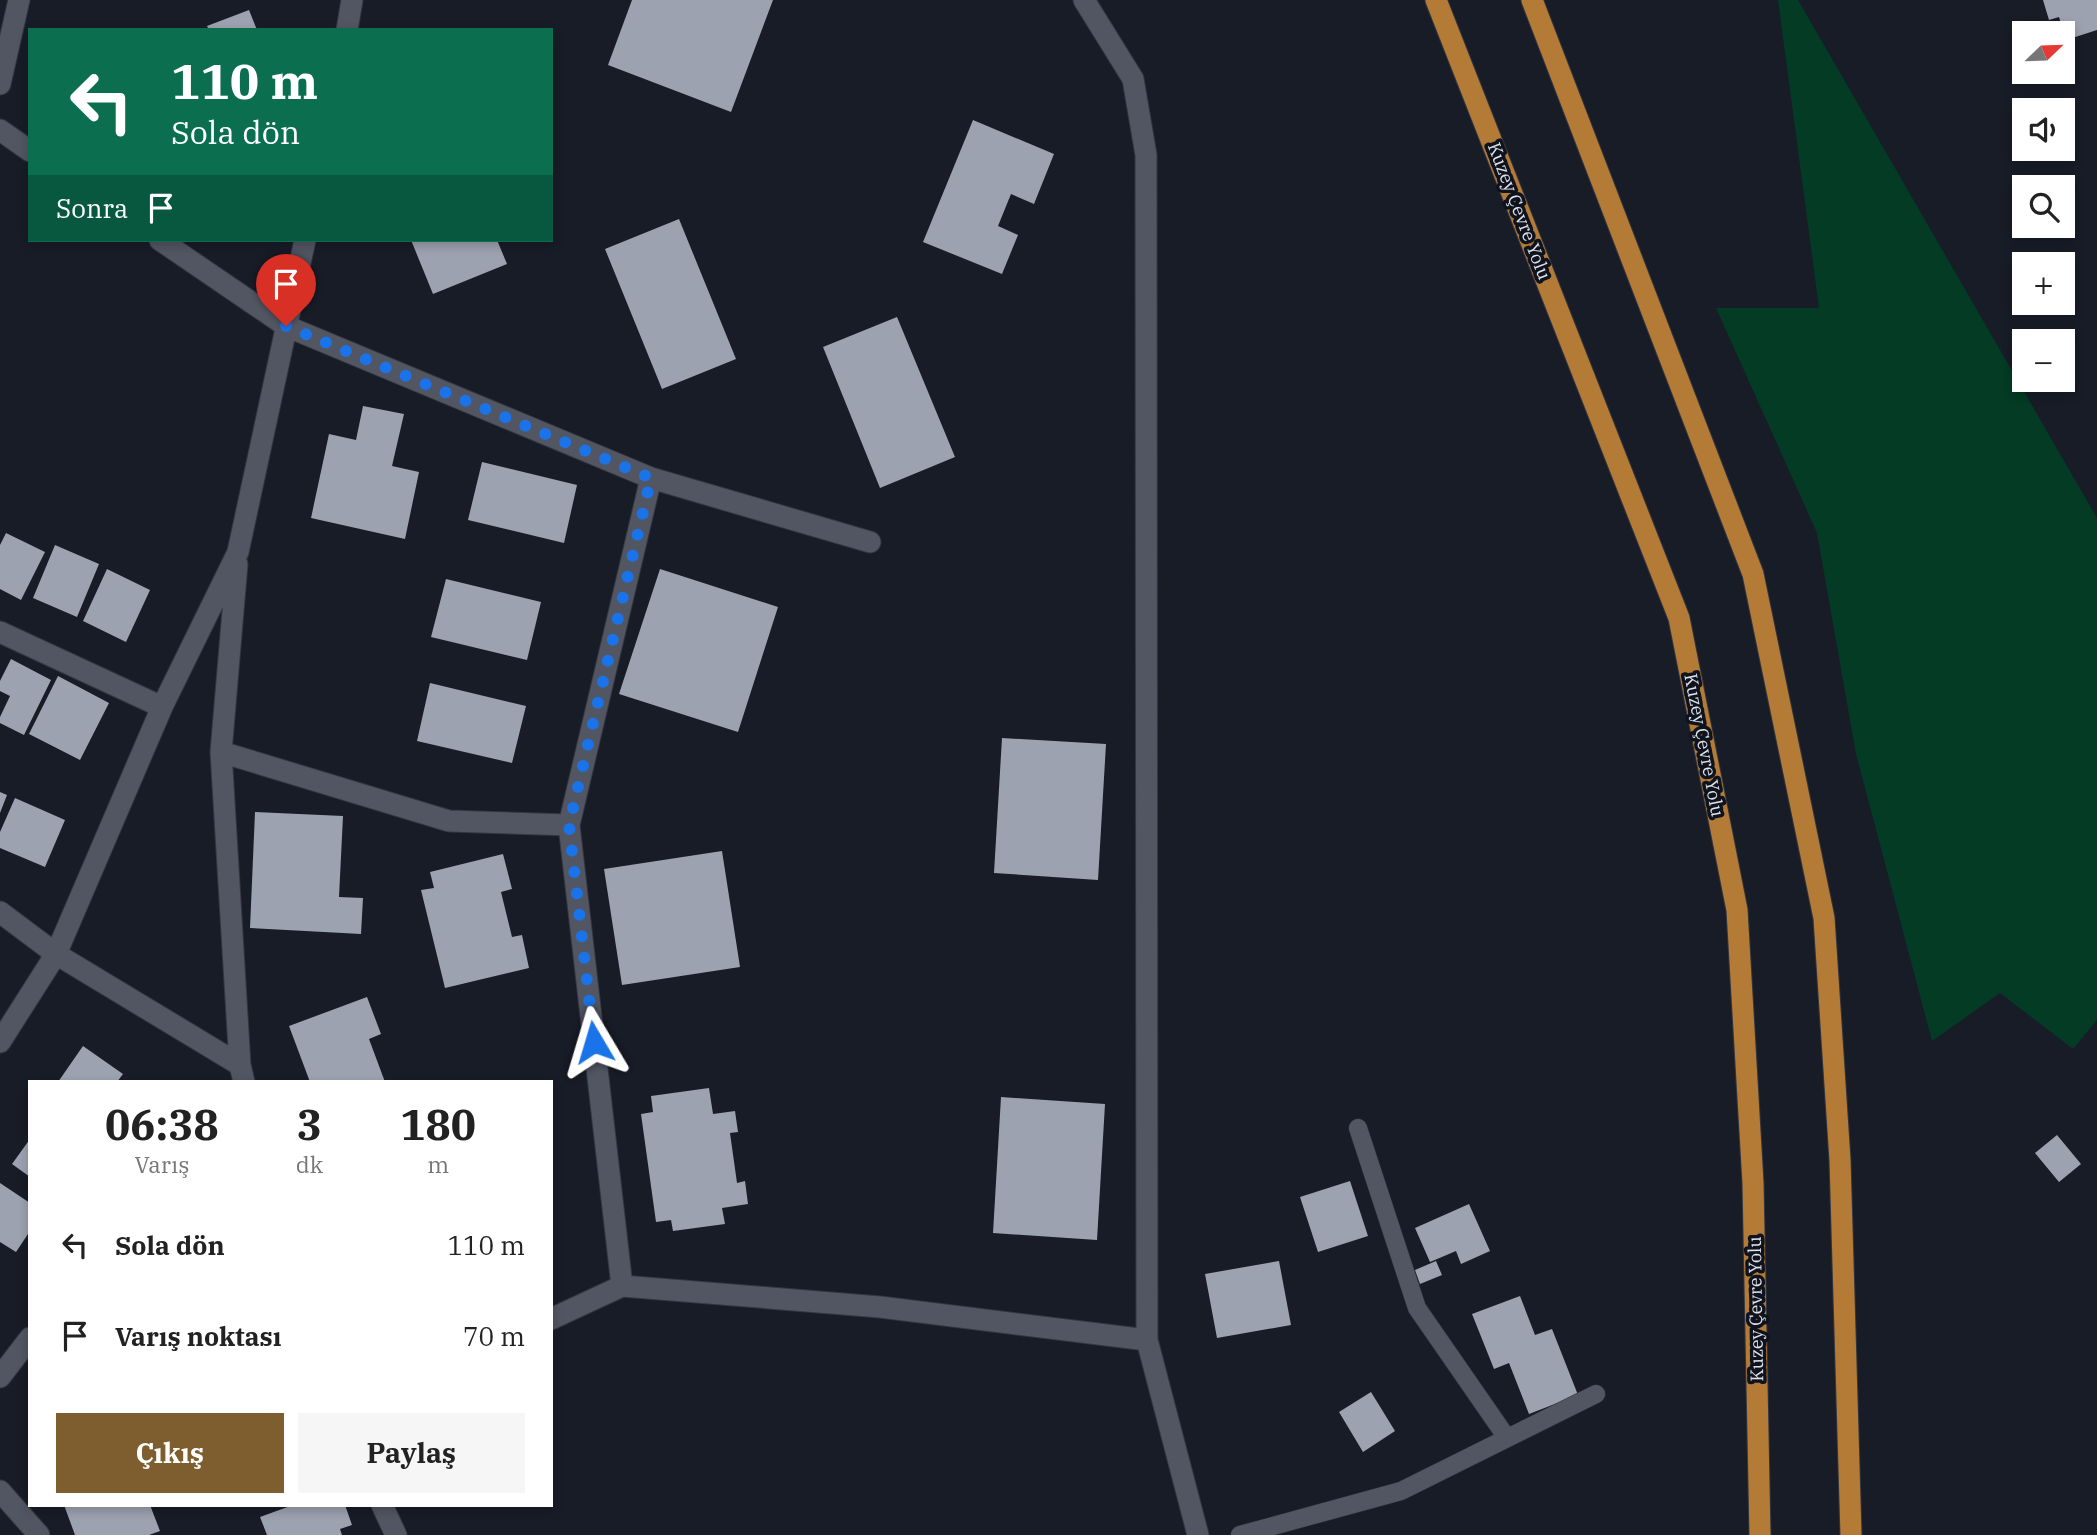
<!DOCTYPE html>
<html lang="tr">
<head>
<meta charset="utf-8">
<style>
	:root { --surface:#fff; --page:#f6f6f6; --text:#222; --muted:#767676; --accent:#7e5e2e }
	body { margin:0; font-family:"IBM Plex Serif",serif; background:var(--page); color:var(--text); height:100vh; display:flex; flex-direction:column; font-size:26px; white-space:nowrap }
	* { box-sizing:border-box; margin:0 }
	p { font-size:23px; color:var(--muted) }
	.icon { flex:none; width:38px; height:38px; fill:none; stroke:currentColor; stroke-width:2; stroke-linecap:round; stroke-linejoin:round }
	.map { position:relative; flex:1; overflow:hidden }
	.details { position:absolute; left:28px; top:1080px; width:525px; height:427px; display:flex; flex-direction:column; background:var(--surface); border-radius:0px; box-shadow:0 4px 10px #0003 }
	.details>* { flex:none }
	.hud { position:absolute; left:28px; top:28px; width:525px; height:214px; border-radius:0px; box-shadow:0 4px 10px #0003; background:#0b6e4f; color:#fff; overflow:hidden }
	.needle { width:46px; rotate:67deg }
	.fabs { position:absolute; left:2012px; top:21px; display:grid; gap:14px }
	.fabs a { display:grid; place-items:center; width:63px; height:63px; border-radius:0px; background:var(--surface); box-shadow:0 4px 10px #0003; font-size:35px }
	.pin { position:absolute; display:grid; place-items:center; width:60px; height:60px; color:#fff; margin:-72px -30px; border-radius:50% 50% 50% 0; rotate:-45deg; box-shadow:0 0 7px #0007 }
	.pin .icon { rotate:45deg }
	.me { position:absolute; width:77px; margin:-38px; rotate:353deg; stroke-linejoin:round; filter:drop-shadow(0 0 5px #0008) }
	.turn { display:flex; align-items:center; gap:24px; height:147px; padding:0 28px; font-size:32px }
	.turn .icon { width:91px; height:91px; stroke-width:2.5 }
	.turn b { display:block; font-size:49px; line-height:60px }
	.then { display:flex; align-items:center; height:66px; padding:0 28px; background:#0003; gap:14px; font-size:26px }
	.eta { display:flex; justify-content:space-evenly; align-items:center; height:119px; text-align:center }
	.eta b { font-size:42px; font-weight:800; line-height:49px }
	.primary-button { display:flex; gap:14px; margin-top:auto; padding:14px 28px }
	.primary-button a { flex:1; height:80px; border-radius:0px; background:var(--accent); color:#fff; font-size:28px; font-weight:800; line-height:80px; text-align:center }
	.primary-button a+a { background:var(--page); color:var(--text) }
	ul { padding:0; list-style:none }
	li { display:flex; align-items:center; gap:21px; height:91px; padding:0 28px }
	li div { flex:1 }
	li b { display:block; font-size:26px }
	li em { font-style:normal }
	.map>svg:first-child { display:block }
	.green { fill:#033b24 }
	.building { fill:#9da2b1 }
	.lines { fill:none; stroke-linecap:round; stroke-linejoin:round }
	.lane-casing { stroke:#343640; stroke-width:19 }
	.street-casing { stroke:#343640; stroke-width:23 }
	.primary-casing { stroke:#343640; stroke-width:23 }
	.lane { stroke:#525663; stroke-width:18 }
	.street { stroke:#525663; stroke-width:21 }
	.primary { stroke:#b47b37; stroke-width:21 }
	.route { stroke:#1a73e8; stroke-width:12; stroke-dasharray:0 21.6 }
	.labels { text-anchor:middle; stroke-width:7; stroke-linejoin:round; paint-order:stroke }
	.street-label { font-size:18px; fill:#dfe2ea; stroke:#0f131d }
</style>
</head>
<body>
<div class="map">
<svg width="2097" height="1535" viewBox="0 0 2097 1535">
	<rect width="100%" height="100%" fill="#181c27"/>
	<path class="green" d="M 1778,0 L 1798,0 L 2097,518 L 2097,1020 L 2073,1049 L 2000,993 L 1932,1041 L 1856,754 L 1817,533 L 1716,308 L 1819,308 Z"/>
	<path class="building" d="M 632,0 L 773,0 L 731,112 L 608,65 Z
		M 2043,0 L 2097,0 L 2097,30 L 2066,40 L 2059,17 L 2049,20 Z
		M 249,10 L 257,30 L 209,30 L 207,26 Z
		M 973,120 L 1054,154 L 1034,204 L 1011,194 L 998,226 L 1018,235 L 1002,274 L 923,242 Z
		M 679,219 L 736,359 L 662,389 L 605,249 Z
		M 411,240 L 497,240 L 507,264 L 433,294 Z
		M 897,317 L 955,457 L 880,488 L 823,347 Z
		M 363,406 L 404,414 L 392,466 L 419,472 L 405,539 L 311,518 L 329,434 L 356,440 Z
		M 482,462 L 577,485 L 564,543 L 468,520 Z
		M 6,533 L 45,552 L 21,600 L 0,589 L 0,545 Z
		M 55,545 L 99,564 L 77,617 L 33,598 Z
		M 107,569 L 150,590 L 126,642 L 83,621 Z
		M 660,569 L 778,607 L 738,732 L 619,694 Z
		M 446,579 L 541,602 L 527,660 L 431,637 Z
		M 11,659 L 51,680 L 24,735 L 0,723 L 0,717 L 10,696 L 0,691 L 0,681 Z
		M 58,676 L 109,703 L 80,760 L 29,734 Z
		M 430,683 L 526,706 L 512,763 L 417,741 Z
		M 1002,738 L 1106,744 L 1098,880 L 994,873 Z
		M 0,792 L 7,795 L 0,813 Z
		M 15,798 L 65,820 L 45,867 L 0,848 L 0,832 Z
		M 255,812 L 343,816 L 339,897 L 363,898 L 361,934 L 250,928 Z
		M 722,851 L 740,967 L 622,985 L 604,869 Z
		M 503,854 L 512,889 L 501,892 L 512,937 L 522,935 L 529,968 L 445,988 L 421,890 L 434,888 L 430,872 Z
		M 367,997 L 381,1034 L 369,1039 L 385,1082 L 310,1082 L 289,1026 Z
		M 83,1046 L 123,1074 L 117,1082 L 58,1082 Z
		M 709,1088 L 713,1114 L 735,1111 L 738,1132 L 730,1133 L 737,1183 L 745,1181 L 748,1204 L 722,1208 L 725,1224 L 673,1231 L 671,1220 L 656,1222 L 641,1114 L 653,1112 L 651,1096 Z
		M 1001,1097 L 1105,1104 L 1097,1240 L 993,1233 Z
		M 2057,1135 L 2081,1164 L 2059,1182 L 2035,1153 Z
		M 30,1139 L 30,1177 L 12,1164 Z
		M 1350,1181 L 1368,1236 L 1318,1252 L 1300,1197 Z
		M 0,1183 L 30,1203 L 30,1231 L 16,1252 L 0,1242 Z
		M 1469,1204 L 1490,1251 L 1461,1264 L 1456,1251 L 1430,1262 L 1415,1228 Z
		M 1279,1261 L 1291,1325 L 1217,1338 L 1205,1274 Z
		M 1436,1261 L 1442,1275 L 1420,1284 L 1415,1270 Z
		M 1520,1296 L 1535,1335 L 1552,1329 L 1578,1395 L 1529,1414 L 1509,1363 L 1494,1369 L 1472,1314 Z
		M 1371,1392 L 1395,1431 L 1363,1452 L 1339,1412 Z
		M 64,1505 L 150,1505 L 160,1531 L 149,1535 L 75,1535 Z
		M 293,1505 L 345,1505 L 352,1525 L 340,1529 L 342,1535 L 267,1535 L 260,1517 Z"/>
	<g class="lines">
		<g class="lane-casing">
			<path id="lane" d="M 1358,1128 L 1417,1308 L 1507,1438
				M 1240,1535 L 1401,1491 L 1596,1394"/>
		</g>
		<g class="street-casing">
			<path id="street" d="M 1084,0 L 1133,79 L 1146,155 L 1147,1340
				M 347,30 L 352,0
				M 0,84 L 19,0
				M 0,130 L 30,151
				M 160,240 L 286,326 L 651,478 L 870,542
				M 237,564 L 221,752 L 240,1065 L 244,1082
				M 0,632 L 162,707
				M 221,752 L 449,821 L 569,825
				M 0,912 L 56,954 L 240,1065
				M 0,1042 L 56,954 L 162,707 L 238,552 L 305,240
				M 622,1286 L 569,825 L 651,478
				M 551,1319 L 622,1286 L 880,1307 L 1147,1340 L 1198,1535
				M 0,1377 L 30,1338
				M 0,1491 L 39,1535
				M 382,1505 L 396,1535"/>
		</g>
		<g class="primary-casing">
			<path id="primary" d="M 1436,0 L 1679,618 L 1737,910 L 1753,1183 L 1760,1535
				M 1532,0 L 1753,574 L 1824,918 L 1840,1160 L 1851,1535"/>
		</g>
		<use href="#lane" class="lane"/>
		<use href="#street" class="street"/>
		<use href="#primary" class="primary"/>
	</g>
	<g class="lines">
		<path class="route" d="M 286,326 L 651,478 L 569,825 L 594,1042"/>
	</g>
	<g class="labels">
		<g class="street-label">
			<text transform="translate(1519 211) rotate(69)" y="6">Kuzey Çevre Yolu</text>
			<text transform="translate(1704 745) rotate(79)" y="6">Kuzey Çevre Yolu</text>
			<text transform="translate(1756 1309) rotate(-91)" y="6">Kuzey Çevre Yolu</text>
		</g>
	</g>
</svg>
<div class="fabs">
<a><svg class="needle" viewBox="-14 -14 28 28"><path d="M0-13l5 13h-10z" fill="#e53935"/><path d="M0 13l5-13h-10z" fill="#767676"/></svg></a>
<a><svg class="icon" aria-label="sound" viewBox="0 0 24 24"><path d="M4 9h4l5-4v14l-5-4H4zM17 9q2 3 0 6"/></svg></a>
<a><svg class="icon" aria-label="search" viewBox="0 0 24 24"><circle cx="10" cy="10" r="6"/><path d="M15 15l6 6"/></svg></a>
<a>+</a>
<a>−</a>
</div>
<div class="pin" style="left:286px;top:326px;background:#d93025"><svg class="icon" aria-label="arrive" viewBox="0 0 24 24"><path d="M6 21V4h12l-3 4 3 4H6"/></svg></div>
<svg class="me" style="left:594px;top:1042px" viewBox="-20 -20 40 40"><path d="M0-17L14 15 0 8-14 15z" fill="#1a73e8" stroke="#fff" stroke-width="4"/></svg>
<div class="hud">
<div class="turn"><svg class="icon" aria-label="left" viewBox="0 0 24 24"><path d="M17 20v-9H6M10 6l-5 5 5 5"/></svg><div><b>110 m</b>Sola dön</div></div>
<div class="then">Sonra<svg class="icon" aria-label="arrive" viewBox="0 0 24 24"><path d="M6 21V4h12l-3 4 3 4H6"/></svg></div>
</div>
<section class="details">
<div class="eta">
<div><b>06:38</b><p>Varış</p></div>
<div><b>3</b><p>dk</p></div>
<div><b>180</b><p>m</p></div>
</div>
<ul>
<li><svg class="icon" aria-label="left" viewBox="0 0 24 24"><path d="M17 20v-9H6M10 6l-5 5 5 5"/></svg><div><b>Sola dön</b></div><em>110 m</em></li>
<li><svg class="icon" aria-label="arrive" viewBox="0 0 24 24"><path d="M6 21V4h12l-3 4 3 4H6"/></svg><div><b>Varış noktası</b></div><em>70 m</em></li>
</ul>
<div class="primary-button"><a>Çıkış</a><a>Paylaş</a></div>
</section>
</div>
</body>
</html>
